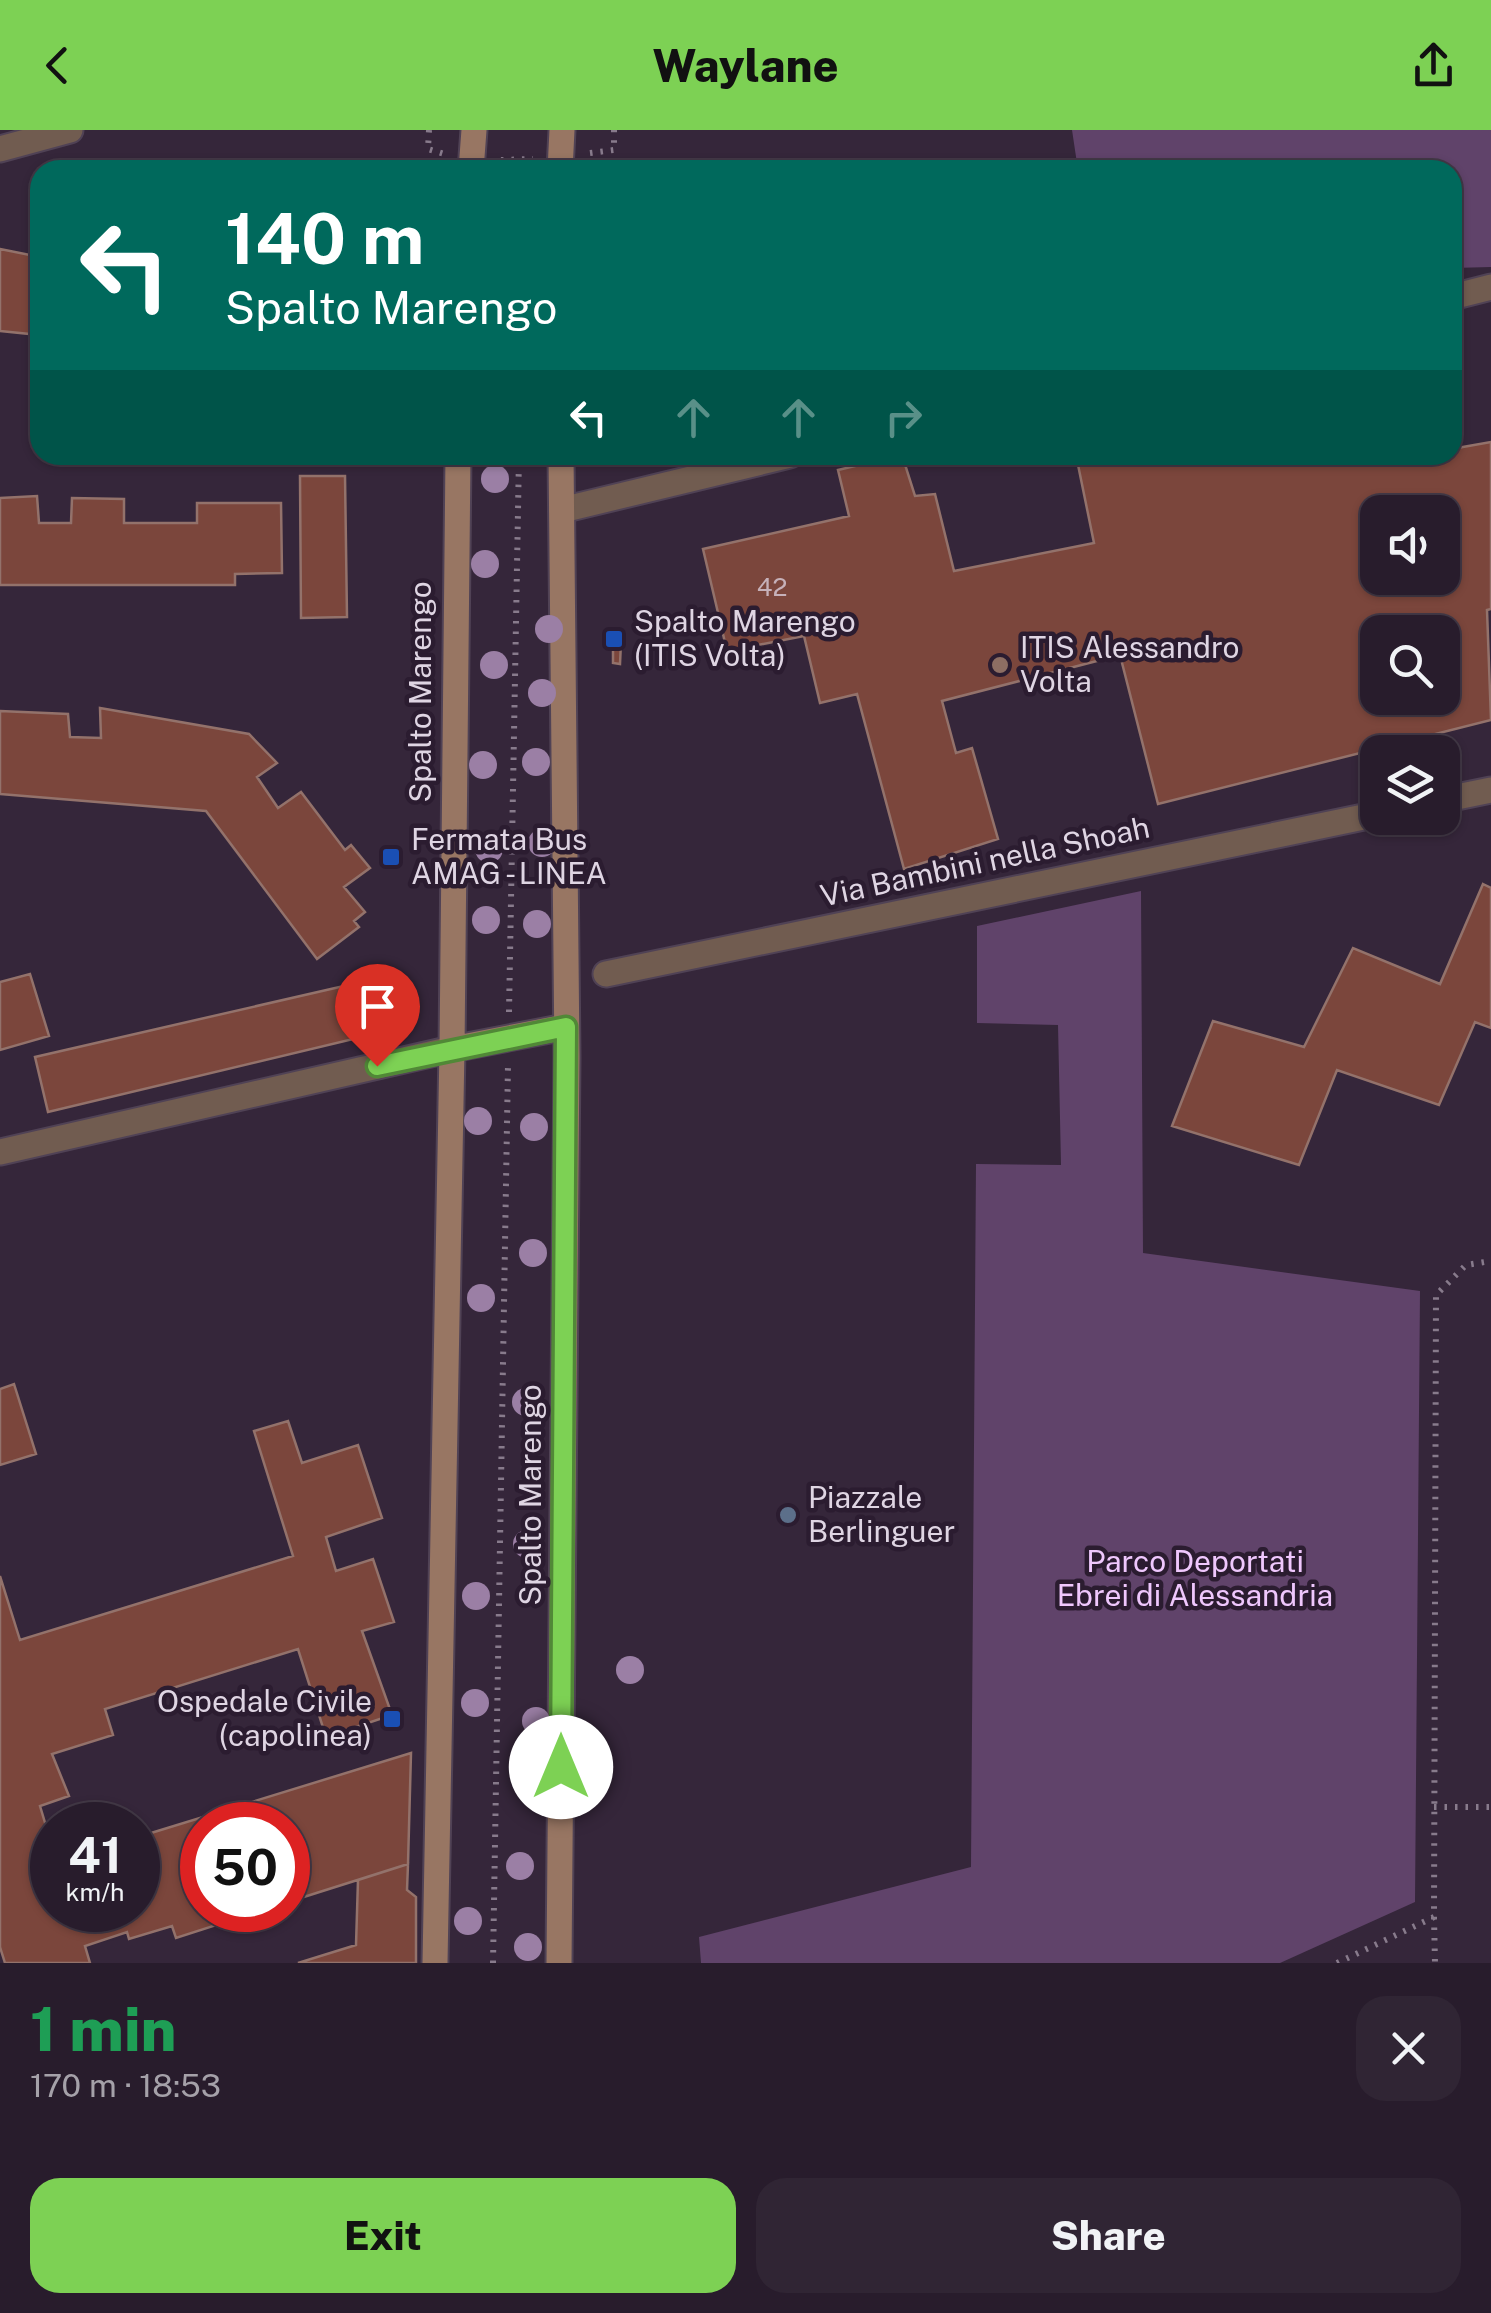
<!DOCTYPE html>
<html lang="en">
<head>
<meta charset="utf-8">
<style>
	:root { --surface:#281c2c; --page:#302534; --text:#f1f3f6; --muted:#a5a1a9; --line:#443a48; --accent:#7dd154 }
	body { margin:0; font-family:"Public Sans",sans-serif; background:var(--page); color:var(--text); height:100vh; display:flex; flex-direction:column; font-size:38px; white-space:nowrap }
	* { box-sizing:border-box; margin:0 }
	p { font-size:32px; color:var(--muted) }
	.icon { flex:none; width:55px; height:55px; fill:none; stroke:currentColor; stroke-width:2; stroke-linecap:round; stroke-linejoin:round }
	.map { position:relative; height:1833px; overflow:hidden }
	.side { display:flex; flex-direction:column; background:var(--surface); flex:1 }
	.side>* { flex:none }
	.banner { position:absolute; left:30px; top:30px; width:1432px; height:305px; border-radius:30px; box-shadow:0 2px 8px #0004,0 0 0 2px var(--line); background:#00695c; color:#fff; overflow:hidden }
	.controls { position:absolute; left:1360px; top:365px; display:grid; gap:20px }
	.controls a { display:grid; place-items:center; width:100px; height:100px; border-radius:20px; background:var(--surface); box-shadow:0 2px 8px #0004,0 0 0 2px var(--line); font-size:50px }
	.speed { position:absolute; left:30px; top:1672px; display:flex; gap:20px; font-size:50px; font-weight:700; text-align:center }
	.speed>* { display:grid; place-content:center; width:130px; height:130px; border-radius:50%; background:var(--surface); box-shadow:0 2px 8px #0004,0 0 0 2px var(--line); line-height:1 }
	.speed small { font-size:25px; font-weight:400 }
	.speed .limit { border:15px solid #d22; background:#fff; color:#111 }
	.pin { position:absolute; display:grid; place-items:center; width:85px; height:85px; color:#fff; margin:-102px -42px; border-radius:50% 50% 50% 0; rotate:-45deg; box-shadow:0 0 10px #0007 }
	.pin .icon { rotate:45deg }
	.me { position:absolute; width:110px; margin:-55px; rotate:0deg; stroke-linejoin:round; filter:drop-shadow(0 0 8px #0008) }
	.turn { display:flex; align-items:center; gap:35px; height:210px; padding:0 30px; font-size:45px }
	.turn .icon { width:130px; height:130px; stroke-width:2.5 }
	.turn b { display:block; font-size:70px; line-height:85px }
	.lanes { display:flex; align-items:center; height:95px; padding:0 30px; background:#0003; justify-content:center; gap:50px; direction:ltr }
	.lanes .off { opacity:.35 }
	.round { display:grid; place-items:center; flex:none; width:105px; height:105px; border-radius:30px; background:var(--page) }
	.head { display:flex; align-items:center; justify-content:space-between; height:170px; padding:0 30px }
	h1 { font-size:60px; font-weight:800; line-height:75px; color:#1e9e55 }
	.primary-button { display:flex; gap:20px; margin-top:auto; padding:20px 30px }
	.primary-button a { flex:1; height:115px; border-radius:30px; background:var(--accent); color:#111; font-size:40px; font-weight:800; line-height:115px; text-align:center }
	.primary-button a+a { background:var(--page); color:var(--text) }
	header { display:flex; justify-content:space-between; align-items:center; height:130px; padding:0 30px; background:var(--accent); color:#111; font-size:45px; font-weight:800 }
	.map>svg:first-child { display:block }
	.green { fill:#60436a }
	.building { fill:#7b463c; stroke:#93726b; stroke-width:2.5; fill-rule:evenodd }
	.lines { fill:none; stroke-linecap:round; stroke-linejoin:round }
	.pedestrian-casing { stroke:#504255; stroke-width:29 }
	.minor-casing { stroke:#504255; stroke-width:29 }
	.secondary-casing { stroke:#504255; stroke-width:29 }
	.path { stroke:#887b8c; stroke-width:6; stroke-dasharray:2.5 8; stroke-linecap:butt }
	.pedestrian { stroke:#715c50; stroke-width:25 }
	.minor { stroke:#715c50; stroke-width:25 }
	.secondary { stroke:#987663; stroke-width:25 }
	.tree { fill:#9b7fa5 }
	.route-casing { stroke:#518837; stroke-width:25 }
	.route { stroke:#7dd154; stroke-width:18 }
	.transit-dot { fill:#1a4fb4; stroke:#2b1c30; stroke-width:4 }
	.education-dot { fill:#8d6e63; stroke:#2b1c30; stroke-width:4 }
	.service-dot { fill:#5c6f8a; stroke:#2b1c30; stroke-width:4 }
	.labels { text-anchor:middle; stroke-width:9; stroke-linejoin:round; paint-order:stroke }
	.number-label { font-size:25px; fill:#c6b1b9 }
	.poi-label { font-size:30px; fill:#dfd5e3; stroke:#2b1c30; text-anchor:start }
	.street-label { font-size:30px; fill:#dfd5e3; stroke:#2b1c30 }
	.park-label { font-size:30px; fill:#efc7fd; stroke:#2b1c30 }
</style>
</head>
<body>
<header><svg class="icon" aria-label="back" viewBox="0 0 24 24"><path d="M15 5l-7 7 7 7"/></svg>Waylane<svg class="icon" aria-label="share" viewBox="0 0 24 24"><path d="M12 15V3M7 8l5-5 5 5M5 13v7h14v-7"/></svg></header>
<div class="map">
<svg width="1491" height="1833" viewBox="0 0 1491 1833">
	<rect width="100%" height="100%" fill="#35263a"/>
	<path class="green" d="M 1072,0 L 1491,0 L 1491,137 L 1453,138 L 1452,40 L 1078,40 Z
		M 1141,761 L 1143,1123 L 1420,1161 L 1415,1772 L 1280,1833 L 701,1833 L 699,1807 L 971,1737 L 976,1034 L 1061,1035 L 1058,895 L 977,893 L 977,796 Z"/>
	<path class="building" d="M 0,119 L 40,127 L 40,205 L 0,201 Z
		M 1452,303 L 1457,318 L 1491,312 L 1491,479 L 1487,480 L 1491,590 L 1158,674 L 1120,525 L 942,571 L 956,623 L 972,618 L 998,709 L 904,739 L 857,564 L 820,573 L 804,506 L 727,521 L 703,419 L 849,386 L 838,340 L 902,325 L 915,366 L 935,364 L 954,441 L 1094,413 L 1076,325 L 1452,325 ZM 1378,382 L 1442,382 L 1442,448 L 1378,448 ZM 1378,502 L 1442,502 L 1442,568 L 1378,568 Z
		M 300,346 L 345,346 L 347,487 L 301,488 Z
		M 37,366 L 39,393 L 71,393 L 72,368 L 124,369 L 124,393 L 197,393 L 197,373 L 281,373 L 282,443 L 235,444 L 235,455 L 0,455 L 0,368 Z
		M 613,511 L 621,512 L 620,534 L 613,533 Z
		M 100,578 L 249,604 L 277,633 L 257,647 L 278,678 L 301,662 L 345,720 L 351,715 L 370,738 L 344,757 L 365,782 L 354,791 L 359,797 L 317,829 L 206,681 L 0,664 L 0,581 L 68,584 L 70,607 L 101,608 Z
		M 1483,754 L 1491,758 L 1491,898 L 1475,892 L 1439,975 L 1337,940 L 1299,1035 L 1172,996 L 1213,891 L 1304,917 L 1353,818 L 1440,854 Z
		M 30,844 L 49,906 L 0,920 L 0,852 Z
		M 396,844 L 395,899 L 48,982 L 35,927 Z
		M 14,1254 L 36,1324 L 0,1335 L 0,1259 Z
		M 288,1291 L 302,1333 L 358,1315 L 382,1388 L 326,1407 L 336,1441 L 373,1429 L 394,1492 L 362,1501 L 392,1585 L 326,1607 L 298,1519 L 105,1579 L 113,1605 L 52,1624 L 69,1666 L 40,1676 L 52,1716 L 52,1780 L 138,1780 L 138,1707 L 411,1623 L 408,1734 L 288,1772 L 288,1695 L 202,1695 L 202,1780 L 263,1780 L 176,1808 L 172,1796 L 129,1809 L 127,1802 L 85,1816 L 90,1833 L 5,1833 L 0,1817 L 0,1446 L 20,1510 L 293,1426 L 254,1301 Z
		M 408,1734 L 407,1760 L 416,1767 L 416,1833 L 298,1833 L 356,1815 L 358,1750 Z"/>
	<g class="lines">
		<g class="pedestrian-casing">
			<path id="pedestrian" d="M 1442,670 L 1491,660
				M 606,844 L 1378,684"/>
		</g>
		<g class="minor-casing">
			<path id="minor" d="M 0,19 L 70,0
				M 1452,167 L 1491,157
				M 562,380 L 790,325
				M 0,1022 L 452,919"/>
		</g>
		<g class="secondary-casing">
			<path id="secondary" d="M 471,40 L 474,0
				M 560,40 L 562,0
				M 452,919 L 565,897
				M 435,1833 L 452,919 L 458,325
				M 559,1833 L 567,927 L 561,325"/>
		</g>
		<path class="path" d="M 429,0 L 428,19 L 444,24
			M 590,23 L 614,20 L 614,0
			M 501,30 L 533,29
			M 509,882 L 519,325
			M 1434,1677 L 1491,1677
			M 1434,1787 L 1435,1833
			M 493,1833 L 508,934
			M 1337,1833 L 1434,1787 L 1436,1165 L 1466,1135 L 1491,1131"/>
		<use href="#pedestrian" class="pedestrian"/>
		<use href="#minor" class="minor"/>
		<use href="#secondary" class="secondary"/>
	</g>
	<g class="tree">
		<circle cx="495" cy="349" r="14"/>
		<circle cx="485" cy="434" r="14"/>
		<circle cx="549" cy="499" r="14"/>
		<circle cx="494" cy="535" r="14"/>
		<circle cx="542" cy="563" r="14"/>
		<circle cx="536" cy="632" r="14"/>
		<circle cx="483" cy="635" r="14"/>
		<circle cx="542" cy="713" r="14"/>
		<circle cx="489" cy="719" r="14"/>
		<circle cx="486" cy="790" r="14"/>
		<circle cx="537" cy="794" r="14"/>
		<circle cx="478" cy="991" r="14"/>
		<circle cx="534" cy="997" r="14"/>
		<circle cx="533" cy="1123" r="14"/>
		<circle cx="481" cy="1168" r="14"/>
		<circle cx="526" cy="1272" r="14"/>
		<circle cx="527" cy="1414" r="14"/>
		<circle cx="476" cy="1466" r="14"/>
		<circle cx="630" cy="1540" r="14"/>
		<circle cx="475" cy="1573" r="14"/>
		<circle cx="536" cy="1591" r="14"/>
		<circle cx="520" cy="1736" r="14"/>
		<circle cx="468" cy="1791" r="14"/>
		<circle cx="528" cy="1817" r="14"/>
	</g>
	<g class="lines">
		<g class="route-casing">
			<path id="route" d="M 377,936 L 566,897 L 561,1637"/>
		</g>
		<use href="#route" class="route"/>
	</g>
	<g class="transit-dot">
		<rect x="604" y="499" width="20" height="20" rx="5"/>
		<rect x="381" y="717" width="20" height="20" rx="5"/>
		<rect x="382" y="1579" width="20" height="20" rx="5"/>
	</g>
	<circle class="education-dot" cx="1000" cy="535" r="10"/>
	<circle class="service-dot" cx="788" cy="1385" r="10"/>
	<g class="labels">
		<g class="number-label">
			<text x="772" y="466">42</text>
		</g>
		<g class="poi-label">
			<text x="634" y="502">Spalto Marengo<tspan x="634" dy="34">(ITIS Volta)</tspan></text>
			<text x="1020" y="528">ITIS Alessandro<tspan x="1020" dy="34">Volta</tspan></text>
			<text x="411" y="720">Fermata Bus<tspan x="411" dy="34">AMAG - LINEA</tspan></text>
			<text x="808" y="1378">Piazzale<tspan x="808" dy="34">Berlinguer</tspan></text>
			<text x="372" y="1582" text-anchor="end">Ospedale Civile<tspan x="372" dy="34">(capolinea)</tspan></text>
		</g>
		<g class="street-label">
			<text transform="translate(421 562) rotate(-90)" y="10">Spalto Marengo</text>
			<text transform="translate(985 732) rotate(-12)" y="10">Via Bambini nella Shoah</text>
			<text transform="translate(531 1365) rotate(-90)" y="10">Spalto Marengo</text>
		</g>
		<g class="park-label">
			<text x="1195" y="1442">Parco Deportati<tspan x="1195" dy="34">Ebrei di Alessandria</tspan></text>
		</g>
	</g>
</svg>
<div class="controls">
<a><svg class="icon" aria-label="sound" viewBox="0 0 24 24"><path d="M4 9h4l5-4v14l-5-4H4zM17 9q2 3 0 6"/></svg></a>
<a><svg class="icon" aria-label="search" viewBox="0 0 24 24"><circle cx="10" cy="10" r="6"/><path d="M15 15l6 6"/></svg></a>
<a><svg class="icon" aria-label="layers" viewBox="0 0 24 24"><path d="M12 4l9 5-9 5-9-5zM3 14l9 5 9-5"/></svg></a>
</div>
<div class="speed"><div>41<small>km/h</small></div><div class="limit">50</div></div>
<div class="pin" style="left:377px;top:936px;background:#d93025"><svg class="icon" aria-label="arrive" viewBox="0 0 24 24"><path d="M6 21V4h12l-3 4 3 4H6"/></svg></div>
<svg class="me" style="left:561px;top:1637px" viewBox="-20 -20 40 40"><circle r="19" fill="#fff"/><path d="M0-13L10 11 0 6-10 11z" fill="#7dd154"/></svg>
<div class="banner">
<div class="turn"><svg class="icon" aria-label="left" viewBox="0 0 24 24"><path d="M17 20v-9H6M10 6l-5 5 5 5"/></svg><div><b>140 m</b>Spalto Marengo</div></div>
<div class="lanes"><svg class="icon" aria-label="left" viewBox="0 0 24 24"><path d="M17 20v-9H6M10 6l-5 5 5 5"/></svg><svg class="icon off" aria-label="ahead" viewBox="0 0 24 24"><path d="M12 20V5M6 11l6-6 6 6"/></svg><svg class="icon off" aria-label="ahead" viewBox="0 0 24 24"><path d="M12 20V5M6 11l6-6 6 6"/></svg><svg class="icon off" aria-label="right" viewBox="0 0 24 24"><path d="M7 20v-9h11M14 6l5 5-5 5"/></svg></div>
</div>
</div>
<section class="side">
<div class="head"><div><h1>1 min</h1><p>170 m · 18:53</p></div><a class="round"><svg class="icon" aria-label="close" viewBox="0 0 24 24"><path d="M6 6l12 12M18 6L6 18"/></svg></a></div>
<div class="primary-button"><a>Exit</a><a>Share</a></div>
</section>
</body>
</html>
